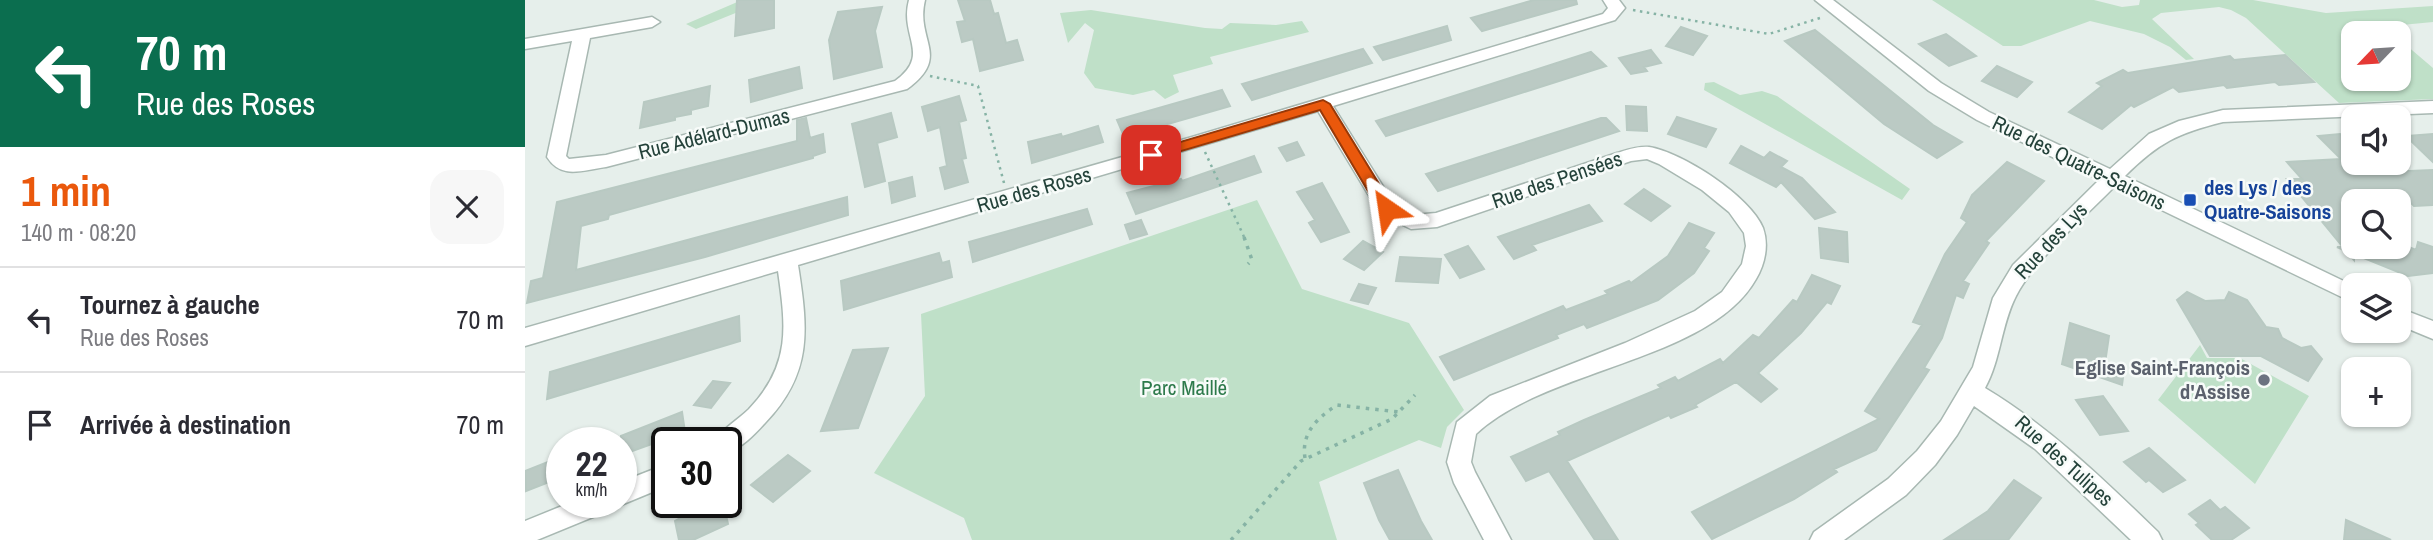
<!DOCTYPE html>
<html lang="fr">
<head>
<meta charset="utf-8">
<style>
	:root { --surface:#fff; --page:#f7f7f7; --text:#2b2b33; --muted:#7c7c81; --line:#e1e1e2; --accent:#ea580c }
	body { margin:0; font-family:"Archivo Narrow",sans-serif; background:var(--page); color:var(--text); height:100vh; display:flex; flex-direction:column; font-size:26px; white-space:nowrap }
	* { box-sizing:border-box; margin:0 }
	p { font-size:23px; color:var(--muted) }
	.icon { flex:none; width:38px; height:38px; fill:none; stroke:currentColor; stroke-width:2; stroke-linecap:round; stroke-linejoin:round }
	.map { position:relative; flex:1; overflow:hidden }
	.sheet { display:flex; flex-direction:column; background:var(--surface); width:525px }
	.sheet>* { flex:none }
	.guide { background:#0b6e4f; color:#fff; overflow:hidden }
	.needle { width:46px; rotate:245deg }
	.controls { position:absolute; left:1816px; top:21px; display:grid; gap:14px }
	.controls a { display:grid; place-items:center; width:70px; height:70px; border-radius:14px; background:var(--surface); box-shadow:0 2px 5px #0004; font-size:35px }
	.speed { position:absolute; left:21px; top:427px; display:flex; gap:14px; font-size:35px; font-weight:700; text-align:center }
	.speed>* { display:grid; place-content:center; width:91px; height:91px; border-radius:50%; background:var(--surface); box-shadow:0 2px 5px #0004; line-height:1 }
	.speed small { font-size:18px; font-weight:400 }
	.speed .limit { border:4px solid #111; border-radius:10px; background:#fff; color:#111 }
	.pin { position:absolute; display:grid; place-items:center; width:60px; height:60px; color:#fff; margin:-30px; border-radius:14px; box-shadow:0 4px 10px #0006 }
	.me { position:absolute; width:77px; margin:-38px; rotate:328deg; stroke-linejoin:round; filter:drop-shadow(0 0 5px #0008) }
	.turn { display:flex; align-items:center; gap:24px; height:147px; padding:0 21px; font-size:32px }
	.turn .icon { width:91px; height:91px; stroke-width:2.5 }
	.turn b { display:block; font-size:49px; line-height:60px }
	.round { display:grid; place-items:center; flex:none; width:74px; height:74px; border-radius:21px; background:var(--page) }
	.headline { display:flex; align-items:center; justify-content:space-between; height:119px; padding:0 21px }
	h1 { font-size:42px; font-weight:800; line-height:52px; color:var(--accent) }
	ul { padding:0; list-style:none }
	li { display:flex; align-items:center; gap:21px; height:105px; padding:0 21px; border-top:2px solid var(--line) }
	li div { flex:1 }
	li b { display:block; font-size:26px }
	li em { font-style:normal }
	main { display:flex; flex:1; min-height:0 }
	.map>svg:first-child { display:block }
	.green { fill:#bfe0c8 }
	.building { fill:#bbcac4; stroke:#b8c9c2; stroke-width:2 }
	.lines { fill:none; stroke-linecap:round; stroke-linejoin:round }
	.minor-casing { stroke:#a8b8b2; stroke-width:3 }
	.path-far1 { stroke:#86b3a5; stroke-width:2.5; stroke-dasharray:2.5 4.5; stroke-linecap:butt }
	.path { stroke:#86b3a5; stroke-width:3.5; stroke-dasharray:3.5 6; stroke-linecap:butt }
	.minor { fill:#fff; fill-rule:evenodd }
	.route { fill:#ea580c; stroke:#983908; stroke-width:2 }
	.transit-dot { fill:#1a4fb4; stroke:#f7fbf9; stroke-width:2.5 }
	.worship-dot { fill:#6b7280; stroke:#f7fbf9; stroke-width:2.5 }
	.labels { text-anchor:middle; stroke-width:5; stroke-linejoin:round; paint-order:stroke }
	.street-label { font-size:21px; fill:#24423a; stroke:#f7fbf9 }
	.transit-label { font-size:21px; font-weight:bold; fill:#164399; stroke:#f7fbf9; text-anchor:start }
	.worship-label { font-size:21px; font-weight:bold; fill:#5b616d; stroke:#f7fbf9; text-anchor:end }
	.park-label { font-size:21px; fill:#2d7a4b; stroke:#f7fbf9 }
</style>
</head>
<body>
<main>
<section class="sheet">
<div class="guide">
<div class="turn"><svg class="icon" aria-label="left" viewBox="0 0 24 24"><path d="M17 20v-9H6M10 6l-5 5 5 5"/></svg><div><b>70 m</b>Rue des Roses</div></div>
</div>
<div class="headline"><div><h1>1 min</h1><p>140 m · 08:20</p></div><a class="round"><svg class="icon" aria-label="close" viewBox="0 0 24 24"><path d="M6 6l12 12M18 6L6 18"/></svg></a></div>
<ul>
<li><svg class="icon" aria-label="left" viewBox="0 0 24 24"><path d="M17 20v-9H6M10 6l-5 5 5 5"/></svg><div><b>Tournez à gauche</b><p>Rue des Roses</p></div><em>70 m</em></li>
<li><svg class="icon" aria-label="arrive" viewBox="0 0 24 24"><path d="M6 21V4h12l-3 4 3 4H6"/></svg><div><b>Arrivée à destination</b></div><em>70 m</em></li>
</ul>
</section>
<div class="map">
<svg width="1908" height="540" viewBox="0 0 1908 540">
	<rect width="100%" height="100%" fill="#e6efeb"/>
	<path class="green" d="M 217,0 L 240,1 L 171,29 L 161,24 Z
		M 1407,0 L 1569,0 L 1597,7 L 1614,5 L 1615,0 L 1728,0 L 1801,13 L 1908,6 L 1908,22 L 1866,26 L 1864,30 L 1868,33 L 1829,33 L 1829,79 L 1874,79 L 1874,39 L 1908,68 L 1908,99 L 1814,103 L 1721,18 L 1706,10 L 1694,7 L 1636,13 L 1627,19 L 1669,59 L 1661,60 L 1645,47 L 1619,34 L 1565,21 L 1496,46 L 1478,46 Z
		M 566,10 L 680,28 L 697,29 L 705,23 L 751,25 L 777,21 L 784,32 L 685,57 L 688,64 L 648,75 L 654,92 L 640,99 L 629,90 L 608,95 L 570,88 L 559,73 L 569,30 L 560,23 L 543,43 L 535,13 Z
		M 1189,82 L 1215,95 L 1237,91 L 1252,96 L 1385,189 L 1377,200 L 1179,90 L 1180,83 Z
		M 732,200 L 777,289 L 884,323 L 939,410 L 922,427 L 916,448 L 894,440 L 794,482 L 812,540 L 447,540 L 439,518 L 349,473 L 400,396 L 396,314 Z
		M 1675,345 L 1682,358 L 1715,358 L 1784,396 L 1730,484 L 1633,400 Z"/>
	<path class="building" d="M 212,0 L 249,0 L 249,28 L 210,36 Z
		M 433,0 L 465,0 L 469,14 L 473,13 L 481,43 L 492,40 L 498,60 L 455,71 L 448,39 L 437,42 L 432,22 L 440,21 Z
		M 1009,0 L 1051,0 L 1052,4 L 957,31 L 946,18 Z
		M 357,7 L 350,31 L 357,67 L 309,79 L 304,40 L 313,12 Z
		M 922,26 L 926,40 L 858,60 L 849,47 Z
		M 1156,27 L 1182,36 L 1168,55 L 1141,46 Z
		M 1290,30 L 1408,125 L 1437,142 L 1412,158 L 1359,124 L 1260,41 Z
		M 1421,34 L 1451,56 L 1424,66 L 1394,44 Z
		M 838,49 L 847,63 L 727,100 L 717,84 Z
		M 1126,50 L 1136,63 L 1119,67 L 1122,71 L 1106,74 L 1094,58 Z
		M 1066,52 L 1081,66 L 861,136 L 851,121 Z
		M 1760,55 L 1789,82 L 1754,85 L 1750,82 L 1702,88 L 1699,85 L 1654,92 L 1648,87 L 1609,107 L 1606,105 L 1577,129 L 1544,112 L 1577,86 L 1572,83 L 1598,70 L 1603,73 L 1705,56 L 1709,60 Z
		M 1472,66 L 1507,82 L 1492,97 L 1457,81 Z
		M 274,67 L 277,88 L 226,102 L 224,80 Z
		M 185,86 L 183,106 L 166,110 L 166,114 L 150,117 L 150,120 L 115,128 L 119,102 Z
		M 697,90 L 705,106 L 608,134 L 607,131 L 598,134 L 592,120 Z
		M 434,96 L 441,120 L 434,122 L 441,158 L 437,159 L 443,182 L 420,189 L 415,168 L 422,166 L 415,127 L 403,131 L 397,107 Z
		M 1101,106 L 1121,107 L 1122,131 L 1102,130 Z
		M 366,113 L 372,137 L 352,143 L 360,181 L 340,187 L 327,124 Z
		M 1152,117 L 1191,129 L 1181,147 L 1143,134 Z
		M 281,118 L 285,138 L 298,134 L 300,152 L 288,156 L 288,158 L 84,215 L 83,219 L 56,226 L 51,270 L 322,197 L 323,215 L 180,257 L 2,303 L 6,281 L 18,278 L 32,202 L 272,141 L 272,120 Z
		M 1076,118 L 1081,118 L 1094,131 L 913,191 L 901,174 Z
		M 573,126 L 578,142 L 507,163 L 503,142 L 536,134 L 537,137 Z
		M 1815,134 L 1829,149 L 1829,163 L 1850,163 L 1860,172 L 1908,170 L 1908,205 L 1889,206 L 1876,193 L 1829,195 L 1829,247 L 1874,247 L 1874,243 L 1891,250 L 1893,242 L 1908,247 L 1908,273 L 1883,276 L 1829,254 L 1829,260 L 1821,251 L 1812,247 L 1818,247 L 1762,179 L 1777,179 L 1762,162 L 1816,159 L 1793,136 Z
		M 1908,134 L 1908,162 L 1881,136 Z
		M 772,142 L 779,155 L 762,161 L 754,148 Z
		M 1216,146 L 1239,158 L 1245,152 L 1262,161 L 1256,167 L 1277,178 L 1310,212 L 1290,219 L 1256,182 L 1251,187 L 1205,163 Z
		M 729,156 L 736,172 L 611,214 L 602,193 L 656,179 L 657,181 Z
		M 1482,162 L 1519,181 L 1461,241 L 1464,243 L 1438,281 L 1444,284 L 1438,298 L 1431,295 L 1417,338 L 1399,368 L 1404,370 L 1351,450 L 1309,469 L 1312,472 L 1269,499 L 1187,539 L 1167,512 L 1354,419 L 1340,411 L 1397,325 L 1388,322 L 1420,254 L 1442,222 L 1436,218 L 1447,195 Z
		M 387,177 L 390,196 L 367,203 L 364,183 Z
		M 797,183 L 824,232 L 796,242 L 784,223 L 790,220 L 772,192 Z
		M 1119,189 L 1145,206 L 1126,221 L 1100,204 Z
		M 1064,205 L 1077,221 L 1007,245 L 1011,250 L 989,259 L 973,237 Z
		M 562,209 L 567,224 L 448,262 L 444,242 Z
		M 616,220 L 622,234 L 605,239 L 600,225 Z
		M 1164,223 L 1189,233 L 1179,248 L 1184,251 L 1169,273 L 1133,300 L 1062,328 L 1059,324 L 1031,335 L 1033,338 L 929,380 L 915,357 L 1038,306 L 1041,310 L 1083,294 L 1080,291 L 1104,281 L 1106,283 L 1143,256 Z
		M 1294,228 L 1322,232 L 1323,262 L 1296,258 Z
		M 838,241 L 858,252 L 839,270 L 819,259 Z
		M 943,246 L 959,269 L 935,278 L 920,255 Z
		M 414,253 L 417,263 L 424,261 L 427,277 L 319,310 L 316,281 Z
		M 875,257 L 916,259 L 913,283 L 871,281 Z
		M 1287,275 L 1315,286 L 1306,304 L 1302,302 L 1276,333 L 1233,373 L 1252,389 L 1236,402 L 1211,382 L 1170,405 L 1172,407 L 1146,418 L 1144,415 L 1042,461 L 1093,540 L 1070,540 L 1024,471 L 1001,481 L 986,457 L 1035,435 L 1033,432 L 1059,420 L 1136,388 L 1133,385 L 1150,377 L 1153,381 L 1195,359 L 1198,363 L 1228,335 L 1234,338 L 1268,300 L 1272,302 Z
		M 834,284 L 851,288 L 843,304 L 826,300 Z
		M 1662,292 L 1680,301 L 1700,300 L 1704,292 L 1722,300 L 1741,327 L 1753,329 L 1757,338 L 1776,348 L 1786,346 L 1797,359 L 1783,381 L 1736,356 L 1685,356 L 1652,300 Z
		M 214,316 L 215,341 L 22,399 L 25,372 Z
		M 1545,323 L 1584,336 L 1580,363 L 1599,370 L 1597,385 L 1537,364 Z
		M 363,348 L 333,428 L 296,431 L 328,350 Z
		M 188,381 L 205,383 L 186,408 L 169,405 Z
		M 1578,396 L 1603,431 L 1575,435 L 1551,400 Z
		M 157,412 L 160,432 L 96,455 L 96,436 Z
		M 1624,448 L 1660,480 L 1638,492 L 1624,480 L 1621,482 L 1599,462 Z
		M 263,455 L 285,471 L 248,502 L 226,485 Z
		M 33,458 L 34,478 L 1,491 L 0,471 Z
		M 873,470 L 896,521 L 907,540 L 865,540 L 854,520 L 839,483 Z
		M 1489,480 L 1516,498 L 1483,540 L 1419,540 L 1463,511 Z
		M 1685,500 L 1695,510 L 1700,507 L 1724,528 L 1706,540 L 1687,540 L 1671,525 L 1674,523 L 1664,514 Z
		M 183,502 L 198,502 L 203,524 L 168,540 L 154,540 L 150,521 Z
		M 1821,520 L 1866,540 L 1819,540 Z"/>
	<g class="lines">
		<g class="minor-casing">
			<path id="minor" d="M 384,0 L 400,0 C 390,41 427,56 382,89 L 81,167 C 57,170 37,180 22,157 L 47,41 L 0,49 L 0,39 L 127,17 L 135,22 L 127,27 L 65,38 L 41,156 L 44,159 L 81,155 L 370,81 C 407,54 374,37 384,0 Z
				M 1078,0 L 1094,0 L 1100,8 L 1090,20 L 808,106 L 869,204 L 889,215 L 911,213 L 1092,153 C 1102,150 1113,146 1124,147 C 1157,152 1226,197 1238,228 C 1244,245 1240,264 1231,279 C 1185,361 1021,368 951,434 L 946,462 L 950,472 L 986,540 L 959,540 L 929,483 L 922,462 L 932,422 L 965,396 L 1100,343 L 1170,311 L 1197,292 L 1217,264 L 1221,246 L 1219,233 L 1204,212 L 1177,190 L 1134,164 L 1122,159 L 1106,161 L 912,227 L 886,229 L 855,214 L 793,111 L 273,265 C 283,329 288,373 240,423 C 229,435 217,448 201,453 L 201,443 L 189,443 C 196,429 213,420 224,409 C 266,365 261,327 253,271 L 0,346 L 0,328 L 667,137 L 1078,14 L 1083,8 Z
				M 1290,0 L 1308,0 L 1416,83 L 1464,112 L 1585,169 L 1624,134 L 1654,121 L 1698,110 L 1908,101 L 1908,113 L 1698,122 C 1653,133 1633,143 1600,176 L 1829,286 L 1829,303 L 1589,187 C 1559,218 1510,259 1491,296 C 1476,325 1476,359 1460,388 C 1525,427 1578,479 1633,532 L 1637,540 L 1606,540 L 1510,449 L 1449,406 L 1432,435 L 1410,465 L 1381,495 L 1319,540 L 1285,540 L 1289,532 L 1363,479 L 1392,451 L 1416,421 L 1448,367 L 1468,298 L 1488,265 L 1574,180 L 1452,120 L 1404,91 Z
				M 1874,308 L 1908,321 L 1908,339 L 1874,325 Z
				M 142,464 L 142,486 L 96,505 L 88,502 L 85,510 L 12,540 L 0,540 L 0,521 L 47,502 L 96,502 L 96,482 Z"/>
		</g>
		<path class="path-far1" d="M 1108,10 L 1244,34 L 1298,17
			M 405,76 L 453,86 L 479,183
			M 680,152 L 720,239"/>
		<path class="path" d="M 719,237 L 727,260 L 723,264
			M 780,458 C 776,433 792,418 812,405 L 874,412
			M 706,540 L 776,461 L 867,419 L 890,395"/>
		<use href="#minor" class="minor"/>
	</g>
	<path class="route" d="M 798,100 L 805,104 L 867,205 L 869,209 L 867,213 L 856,213 L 795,110 L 626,160 L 619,155 L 621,152 Z"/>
	<rect class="transit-dot" x="1658" y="193" width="14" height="14" rx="3.5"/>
	<circle class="worship-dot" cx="1739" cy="380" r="7"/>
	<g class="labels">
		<g class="street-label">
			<text transform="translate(189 134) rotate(-14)" y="7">Rue Adélard-Dumas</text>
			<text transform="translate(1554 163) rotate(26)" y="7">Rue des Quatre-Saisons</text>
			<text transform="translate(1032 180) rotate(-19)" y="7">Rue des Pensées</text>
			<text transform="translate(509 190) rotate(-16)" y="7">Rue des Roses</text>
			<text transform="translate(1526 241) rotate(-47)" y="7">Rue des Lys</text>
			<text transform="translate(1539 461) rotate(42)" y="7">Rue des Tulipes</text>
		</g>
		<g class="transit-label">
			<text x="1679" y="195">des Lys / des<tspan x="1679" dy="24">Quatre-Saisons</tspan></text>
		</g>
		<g class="worship-label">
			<text x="1725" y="375">Eglise Saint-François<tspan x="1725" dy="24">d'Assise</tspan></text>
		</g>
		<g class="park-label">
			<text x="659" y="395">Parc Maillé</text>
		</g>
	</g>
</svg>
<div class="controls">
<a><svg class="needle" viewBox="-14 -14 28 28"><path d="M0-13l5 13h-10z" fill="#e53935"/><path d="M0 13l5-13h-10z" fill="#7c7c81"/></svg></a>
<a><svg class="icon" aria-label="sound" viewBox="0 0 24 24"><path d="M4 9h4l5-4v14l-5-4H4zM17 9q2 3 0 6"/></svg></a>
<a><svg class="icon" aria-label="search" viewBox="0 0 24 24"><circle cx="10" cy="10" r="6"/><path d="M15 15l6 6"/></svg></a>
<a><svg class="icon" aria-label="layers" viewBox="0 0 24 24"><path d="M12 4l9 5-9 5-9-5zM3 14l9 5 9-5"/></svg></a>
<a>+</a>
</div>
<div class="speed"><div>22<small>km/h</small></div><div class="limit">30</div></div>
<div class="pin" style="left:626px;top:155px;background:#d93025"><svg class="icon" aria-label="arrive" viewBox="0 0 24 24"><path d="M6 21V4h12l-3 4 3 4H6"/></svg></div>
<svg class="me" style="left:862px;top:209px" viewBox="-20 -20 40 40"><path d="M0-17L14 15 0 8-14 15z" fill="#ea580c" stroke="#fff" stroke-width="4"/></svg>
</div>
</main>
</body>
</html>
